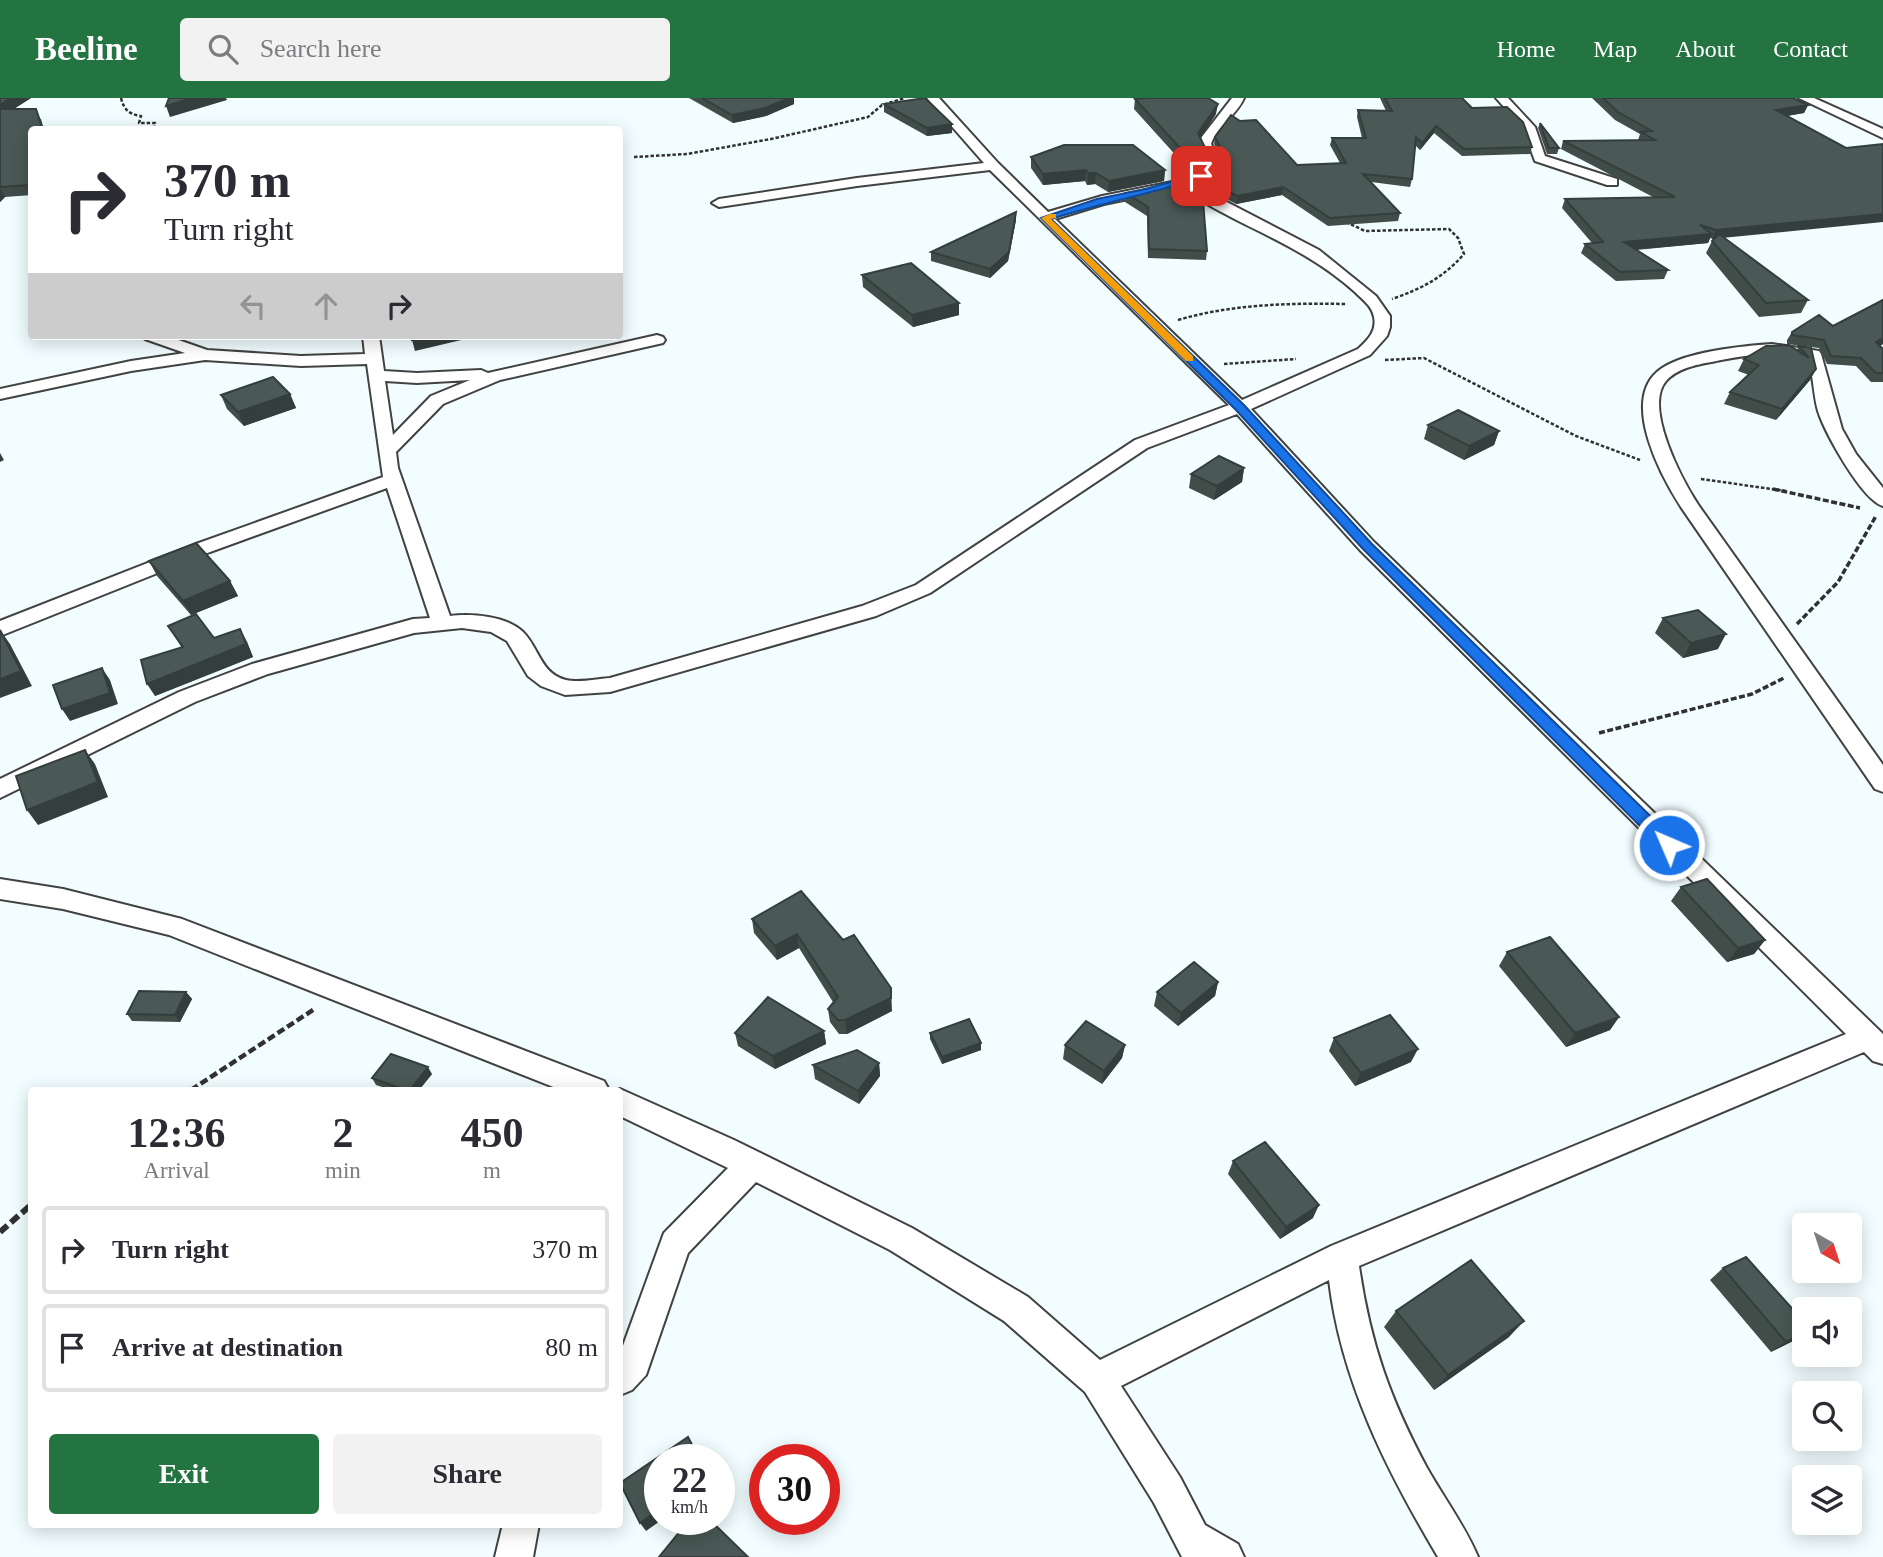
<!DOCTYPE html>
<html lang="en">
<head>
<meta charset="utf-8">
<style>
	:root { --surface:#fff; --page:#f2f2f3; --text:#2b2b33; --muted:#7c7c81; --line:#e1e1e2; --accent:#237440 }
	body { margin:0; font-family:"Times New Roman",serif; background:var(--page); color:var(--text); height:100vh; display:flex; flex-direction:column; font-size:26px; white-space:nowrap }
	* { box-sizing:border-box; margin:0 }
	p { font-size:23px; color:var(--muted) }
	.icon { flex:none; width:38px; height:38px; fill:none; stroke:currentColor; stroke-width:2; stroke-linecap:round; stroke-linejoin:round }
	.map { position:relative; flex:1; overflow:hidden }
	.sheet { position:absolute; left:28px; top:989px; width:595px; height:441px; display:flex; flex-direction:column; background:var(--surface); border-radius:7px; box-shadow:0 4px 18px #0003 }
	.sheet>* { flex:none }
	.top-card { position:absolute; left:28px; top:28px; width:595px; height:214px; border-radius:7px; box-shadow:0 4px 18px #0003; background:#fff; color:var(--text); overflow:hidden }
	.needle { width:46px; rotate:141deg }
	.controls { position:absolute; left:1792px; top:1115px; display:grid; gap:14px }
	.controls a { display:grid; place-items:center; width:70px; height:70px; border-radius:7px; background:var(--surface); box-shadow:0 4px 18px #0003; font-size:35px }
	.speed { position:absolute; left:644px; top:1346px; display:flex; gap:14px; font-size:35px; font-weight:700; text-align:center }
	.speed>* { display:grid; place-content:center; width:91px; height:91px; border-radius:50%; background:var(--surface); box-shadow:0 4px 18px #0003; line-height:1 }
	.speed small { font-size:18px; font-weight:400 }
	.speed .limit { border:10px solid #d22; background:#fff; color:#111 }
	.pin { position:absolute; display:grid; place-items:center; width:60px; height:60px; color:#fff; margin:-30px; border-radius:14px; box-shadow:0 4px 10px #0006 }
	.me { position:absolute; width:77px; margin:-38px; rotate:315deg; stroke-linejoin:round; filter:drop-shadow(0 0 5px #0008) }
	.turn { display:flex; align-items:center; gap:24px; height:147px; padding:0 21px; font-size:32px }
	.turn .icon { width:91px; height:91px; stroke-width:2.5 }
	.turn b { display:block; font-size:49px; line-height:60px }
	.lanes { display:flex; align-items:center; height:66px; padding:0 21px; background:#0003; justify-content:center; gap:35px; direction:ltr }
	.lanes .off { opacity:.35 }
	.eta { display:flex; justify-content:space-evenly; align-items:center; height:119px; text-align:center }
	.eta b { font-size:42px; font-weight:700; line-height:49px }
	.action { display:flex; gap:14px; margin-top:auto; padding:14px 21px }
	.action a { flex:1; height:80px; border-radius:7px; background:var(--accent); color:#fff; font-size:28px; font-weight:700; line-height:80px; text-align:center }
	.action a+a { background:var(--page); color:var(--text) }
	ul { padding:0; list-style:none }
	li { display:flex; align-items:center; gap:21px; height:88px; margin:0 14px 10px; padding:0 7px; border:4px solid var(--line); border-radius:7px }
	li div { flex:1 }
	li b { display:block; font-size:26px }
	li em { font-style:normal }
	header { display:flex; align-items:center; gap:42px; box-sizing:border-box; height:98px; padding:0 35px; background:var(--accent); color:#fff }
	header strong { font-size:33px }
	nav { display:flex; gap:38px; margin-inline-start:auto; font-size:24px }
	.search { width:490px; height:63px; background:var(--page); display:flex; align-items:center; gap:18px; box-sizing:border-box; padding:0 24px; border-radius:7px; color:var(--muted); font-size:26px }
	.map>svg:first-child { display:block }
	.lines { fill:none; stroke-linecap:round; stroke-linejoin:round }
	.minor-casing { stroke:#424242; stroke-width:4 }
	.path-far3 { stroke:#313131; stroke-width:2.5; stroke-dasharray:3.5 2; stroke-linecap:butt }
	.path-far2 { stroke:#313131; stroke-width:3.5; stroke-dasharray:6 2.5; stroke-linecap:butt }
	.path-far1 { stroke:#313131; stroke-width:4.5; stroke-dasharray:8 3.5; stroke-linecap:butt }
	.path { stroke:#313131; stroke-width:6; stroke-dasharray:10 4.5; stroke-linecap:butt }
	.minor { fill:#fff; fill-rule:evenodd }
	.wall { fill:#404d49 }
	.shaded-wall { fill:#343e3c }
	.building { fill:#4a5955; stroke:#343e3c; stroke-width:2 }
	.route { fill:#1a73e8; stroke:#114b97; stroke-width:2 }
	.slow { fill:#f59e0b }
</style>
</head>
<body>
<header>
<strong>Beeline</strong>
<div class="search"><svg class="icon" aria-label="search" viewBox="0 0 24 24"><circle cx="10" cy="10" r="6"/><path d="M15 15l6 6"/></svg>Search here</div>
<nav><a>Home</a><a>Map</a><a>About</a><a>Contact</a></nav>
</header>
<div class="map">
<svg width="1883" height="1459" viewBox="0 0 1883 1459">
	<rect width="100%" height="100%" fill="#f1fdff"/>
	<g class="lines">
		<g class="minor-casing">
			<path id="minor" d="M 927,0 L 939,0 L 998,65 L 1048,114 L 1102,98 L 1172,84 L 1210,68 L 1199,46 L 1201,40 L 1232,0 L 1244,0 C 1236,18 1217,28 1211,46 L 1223,69 L 1192,86 L 1319,152 L 1376,198 L 1390,218 L 1390,229 L 1387,238 L 1370,257 L 1251,311 L 1374,444 L 1883,936 L 1883,966 L 1873,963 L 1864,954 L 1359,1168 C 1370,1245 1390,1301 1427,1370 C 1444,1400 1465,1428 1478,1459 L 1438,1459 C 1387,1373 1341,1283 1329,1182 L 1121,1288 L 1180,1379 L 1205,1427 L 1238,1446 L 1244,1459 L 1182,1459 L 1154,1405 L 1085,1294 L 1004,1223 L 890,1152 L 756,1084 L 688,1155 L 646,1277 L 632,1292 L 620,1297 L 620,1256 L 664,1135 L 728,1070 L 620,1018 L 620,992 L 616,992 L 620,991 L 734,1042 L 912,1130 L 1028,1199 L 1100,1262 L 1331,1148 L 1846,936 L 1360,452 L 1237,316 L 1147,350 L 930,495 L 876,518 L 610,594 L 565,597 L 541,588 L 528,578 L 507,543 L 491,534 L 462,530 L 414,535 L 268,576 L 195,604 L 0,700 L 0,681 L 179,594 L 252,566 L 413,521 L 430,520 L 387,390 L 210,454 L 0,538 L 0,523 L 196,446 L 383,379 L 367,266 L 301,268 L 205,262 L 131,273 L 0,301 L 0,291 L 131,263 L 185,255 L 145,241 L 143,238 L 167,238 L 207,252 L 301,258 L 365,256 L 363,238 L 379,238 L 384,273 L 417,275 L 481,272 L 488,275 L 657,237 L 663,239 L 665,242 L 663,245 L 500,282 L 443,306 L 396,354 L 398,370 L 450,518 C 471,515 507,518 523,534 C 539,550 541,576 566,582 C 579,585 597,581 610,580 L 862,508 L 916,487 L 1135,342 L 1229,307 L 990,72 L 857,88 L 719,109 L 712,105 L 719,101 L 857,80 L 984,65 ZM 1181,90 C 1240,130 1299,144 1355,194 C 1363,202 1372,208 1374,219 C 1377,233 1368,242 1358,251 L 1242,302 L 1055,121 L 1104,106 ZM 470,282 L 431,298 L 393,337 L 385,283 L 417,285 Z
				M 1496,0 L 1508,0 L 1535,29 L 1545,58 L 1617,81 L 1617,87 L 1607,87 L 1535,63 L 1523,30 Z
				M 1799,0 L 1814,0 L 1883,31 L 1883,40 Z
				M 1772,246 L 1819,253 L 1821,256 L 1842,331 L 1856,356 L 1883,390 L 1883,408 C 1862,402 1825,335 1818,313 C 1813,296 1814,276 1807,259 C 1778,252 1749,257 1721,262 C 1703,266 1679,268 1666,283 C 1643,310 1683,384 1699,408 L 1883,667 L 1883,694 L 1875,691 L 1681,409 C 1661,378 1622,305 1657,274 C 1679,254 1743,248 1772,246 Z
				M 0,781 L 63,791 L 182,821 L 604,983 L 609,992 L 561,992 L 169,837 L 63,811 L 0,801 Z
				M 503,1426 L 539,1426 L 533,1459 L 495,1459 Z"/>
		</g>
		<path class="path-far3" d="M 121,0 C 124,12 129,16 141,18 L 139,25 L 155,25 L 154,32
			M 634,59 L 687,56 L 771,41 L 868,19 L 882,7 L 905,0
			M 1346,124 L 1365,133 L 1449,131 L 1458,140 L 1464,156 C 1443,180 1421,191 1392,201
			M 1178,222 C 1232,206 1290,205 1346,206
			M 1385,262 L 1424,260 L 1576,338 L 1640,362
			M 1224,266 L 1296,261
			M 1701,381 L 1786,393"/>
		<path class="path-far2" d="M 1773,391 L 1860,410
			M 1797,526 L 1838,484 L 1876,418
			M 1599,635 L 1752,596 L 1784,580"/>
		<path class="path-far1" d="M 191,992 L 316,910"/>
		<path class="path" d="M 0,1134 L 32,1106"/>
		<use href="#minor" class="minor"/>
	</g>
	<path class="wall" d="M 0,0 L 31,0 L 13,11 L 41,21 L 44,32 L 32,32 L 32,97 L 5,99 L 0,104 Z
		M 689,0 L 794,0 L 794,6 L 766,18 L 733,25 Z
		M 1380,0 L 1462,0 L 1472,10 L 1532,49 L 1530,56 L 1462,58 L 1434,35 L 1420,52 L 1415,47 L 1412,81 L 1410,89 L 1371,84 L 1400,115 L 1398,123 L 1328,128 L 1282,97 L 1236,106 L 1206,90 L 1200,84 L 1201,77 L 1223,64 L 1214,46 L 1215,39 L 1297,67 L 1340,65 L 1330,47 L 1332,40 L 1362,40 L 1357,19 L 1358,12 L 1386,13 Z
		M 1592,0 L 1793,0 L 1808,7 L 1804,15 L 1787,18 L 1724,140 L 1808,202 L 1801,215 L 1759,219 L 1706,155 L 1713,141 L 1710,140 L 1708,145 L 1636,152 L 1668,172 L 1664,181 L 1616,183 L 1581,155 L 1585,146 L 1592,145 L 1562,110 L 1565,101 L 1655,100 L 1561,51 L 1563,43 L 1638,42 L 1640,36 L 1615,22 Z
		M 1135,1 L 1216,16 L 1200,40 L 1208,56 L 1206,67 L 1190,73 L 1134,11 Z
		M 884,6 L 952,35 L 927,38 L 884,14 Z
		M 1540,25 L 1559,50 L 1557,56 L 1547,56 L 1538,30 Z
		M 1031,59 L 1165,72 L 1164,83 L 1108,94 L 1095,86 L 1087,87 L 1085,83 L 1043,87 L 1031,70 Z
		M 1179,84 L 1207,153 L 1206,162 L 1148,160 L 1147,118 L 1125,104 L 1126,95 Z
		M 1016,114 L 1016,122 L 1008,163 L 990,180 L 931,163 L 931,154 Z
		M 862,177 L 959,217 L 913,229 L 863,189 Z
		M 1883,202 L 1883,246 L 1880,248 L 1883,251 L 1883,284 L 1871,284 L 1856,268 L 1827,266 L 1819,250 L 1787,246 L 1787,242 L 1792,234 L 1833,228 Z
		M 1799,248 L 1811,250 L 1816,271 L 1810,282 L 1776,322 L 1724,306 L 1730,294 L 1749,277 L 1738,273 L 1744,261 L 1797,252 Z
		M 290,296 L 296,310 L 244,328 L 227,311 L 221,297 Z
		M 1428,327 L 1499,333 L 1494,347 L 1464,362 L 1424,341 Z
		M 1244,370 L 1242,384 L 1214,402 L 1189,390 L 1191,376 Z
		M 149,463 L 230,483 L 238,498 L 191,517 L 157,478 Z
		M 1663,520 L 1718,551 L 1683,560 L 1655,535 Z
		M 168,528 L 214,540 L 240,531 L 247,544 L 253,559 L 155,598 L 182,550 Z
		M 1681,789 L 1765,842 L 1754,856 L 1727,864 L 1671,803 Z
		M 801,793 L 892,913 L 847,936 L 839,936 L 830,924 L 828,911 L 833,904 L 799,850 L 777,862 L 754,835 L 752,821 Z
		M 1507,854 L 1619,919 L 1610,932 L 1566,949 L 1499,868 Z
		M 1218,884 L 1215,898 L 1178,928 L 1154,908 L 1157,894 Z
		M 186,894 L 192,901 L 180,924 L 132,923 L 127,916 Z
		M 824,933 L 826,946 L 775,971 L 738,948 L 735,935 Z
		M 930,935 L 981,945 L 981,952 L 942,966 L 930,941 Z
		M 1334,940 L 1411,964 L 1355,988 L 1329,953 Z
		M 1065,947 L 1125,947 L 1122,960 L 1102,986 L 1063,961 Z
		M 879,965 L 880,978 L 859,1006 L 815,981 L 813,967 Z
		M 432,976 L 419,992 L 391,992 L 376,987 L 372,980 Z
		M 1233,1063 L 1313,1120 L 1280,1141 L 1228,1076 Z
		M 1723,1170 L 1804,1224 L 1804,1235 L 1795,1242 L 1771,1254 L 1710,1182 Z
		M 1396,1213 L 1509,1239 L 1434,1292 L 1384,1229 Z"/>
	<path class="shaded-wall" d="M 11,0 L 31,0 L 0,20 L 0,7 Z
		M 192,0 L 226,0 L 227,2 L 170,19 L 166,8 Z
		M 789,0 L 794,0 L 794,6 L 766,18 L 733,25 L 732,17 Z
		M 1218,6 L 1216,16 L 1197,45 L 1198,35 Z
		M 1808,7 L 1804,15 L 1773,20 L 1776,12 Z
		M 952,26 L 952,35 L 927,38 L 927,30 Z
		M 1436,28 L 1434,35 L 1420,52 L 1422,45 Z
		M 1208,56 L 1206,67 L 1190,73 L 1192,63 Z
		M 1086,72 L 1085,83 L 1043,87 L 1043,76 Z
		M 1165,72 L 1164,83 L 1108,94 L 1109,83 Z
		M 1088,75 L 1096,75 L 1095,86 L 1087,87 Z
		M 1283,89 L 1282,97 L 1236,106 L 1237,98 Z
		M 0,90 L 5,99 L 0,104 Z
		M 1016,114 L 1016,122 L 1008,163 L 990,180 L 990,171 Z
		M 1883,116 L 1883,124 L 1712,141 L 1716,132 Z
		M 1712,136 L 1708,145 L 1620,153 L 1624,144 Z
		M 959,205 L 959,217 L 913,229 L 912,217 Z
		M 430,238 L 478,238 L 415,253 L 412,242 Z
		M 1883,240 L 1883,246 L 1871,252 L 1876,244 Z
		M 1816,271 L 1810,282 L 1776,322 L 1782,311 Z
		M 290,296 L 296,310 L 244,328 L 238,314 Z
		M 1499,333 L 1494,347 L 1464,362 L 1469,348 Z
		M 0,355 L 4,362 L 0,364 Z
		M 1244,370 L 1242,384 L 1214,402 L 1217,388 Z
		M 230,483 L 238,498 L 191,517 L 183,503 Z
		M 240,531 L 247,544 L 253,559 L 155,598 L 147,586 Z
		M 0,532 L 10,546 L 32,588 L 0,600 Z
		M 1726,536 L 1718,551 L 1683,560 L 1691,545 Z
		M 102,570 L 110,582 L 118,606 L 70,623 L 62,611 Z
		M 85,652 L 95,666 L 108,699 L 38,727 L 27,712 Z
		M 797,836 L 799,850 L 777,862 L 775,848 Z
		M 1765,842 L 1754,856 L 1727,864 L 1738,850 Z
		M 1218,884 L 1215,898 L 1178,928 L 1181,915 Z
		M 891,890 L 892,913 L 847,936 L 845,922 Z
		M 186,894 L 192,901 L 180,924 L 175,917 Z
		M 1619,919 L 1610,932 L 1566,949 L 1575,935 Z
		M 824,933 L 826,946 L 775,971 L 773,958 Z
		M 981,945 L 981,952 L 942,966 L 942,959 Z
		M 1125,947 L 1122,960 L 1102,986 L 1104,973 Z
		M 1418,951 L 1411,964 L 1355,988 L 1361,975 Z
		M 879,965 L 880,978 L 859,1006 L 858,993 Z
		M 428,969 L 432,976 L 419,992 L 410,992 Z
		M 1319,1107 L 1313,1120 L 1280,1141 L 1286,1129 Z
		M 1524,1223 L 1509,1239 L 1434,1292 L 1448,1277 Z
		M 1804,1234 L 1804,1235 L 1795,1242 L 1771,1254 L 1786,1244 Z
		M 660,1411 L 660,1421 L 663,1421 L 646,1433 L 640,1425 Z"/>
	<path class="building" d="M 0,0 L 11,0 L 0,7 Z
		M 169,0 L 192,0 L 166,8 Z
		M 702,0 L 789,0 L 765,10 L 732,17 Z
		M 925,0 L 952,26 L 927,30 L 884,6 Z
		M 1147,0 L 1208,0 L 1218,6 L 1198,35 L 1208,56 L 1192,63 L 1135,1 Z
		M 1385,0 L 1462,0 L 1472,10 L 1507,9 L 1523,24 L 1532,49 L 1464,51 L 1436,28 L 1422,45 L 1416,39 L 1412,81 L 1363,76 L 1400,115 L 1330,120 L 1283,89 L 1237,98 L 1207,83 L 1201,77 L 1227,62 L 1215,39 L 1231,17 L 1240,23 L 1256,22 L 1297,67 L 1346,65 L 1332,40 L 1366,40 L 1358,12 L 1392,13 Z
		M 1603,0 L 1793,0 L 1808,7 L 1776,12 L 1846,50 L 1883,46 L 1883,116 L 1716,132 L 1700,127 L 1712,136 L 1624,144 L 1668,172 L 1620,174 L 1585,146 L 1603,144 L 1565,101 L 1675,99 L 1563,43 L 1655,42 L 1641,34 L 1652,33 L 1618,14 Z
		M 0,11 L 36,11 L 43,32 L 32,32 L 32,87 L 0,89 Z
		M 1540,25 L 1559,50 L 1549,50 Z
		M 1064,47 L 1133,47 L 1165,72 L 1109,83 L 1096,75 L 1088,75 L 1086,72 L 1043,76 L 1031,59 Z
		M 1179,84 L 1203,103 L 1207,153 L 1149,151 L 1148,109 L 1126,95 Z
		M 1016,114 L 1009,154 L 990,171 L 931,154 Z
		M 1719,136 L 1808,202 L 1766,205 L 1712,143 Z
		M 911,165 L 959,205 L 912,217 L 862,177 Z
		M 1883,202 L 1883,240 L 1876,244 L 1883,251 L 1883,275 L 1876,275 L 1861,260 L 1831,258 L 1824,242 L 1792,237 L 1792,234 L 1819,217 L 1833,228 Z
		M 412,238 L 430,238 L 412,242 Z
		M 1789,247 L 1809,260 L 1799,248 L 1811,250 L 1816,271 L 1782,311 L 1730,294 L 1759,267 L 1744,261 L 1766,248 Z
		M 273,279 L 290,296 L 238,314 L 221,297 Z
		M 1458,312 L 1499,333 L 1469,348 L 1428,327 Z
		M 1219,358 L 1244,370 L 1217,388 L 1191,376 Z
		M 196,445 L 230,483 L 183,503 L 149,463 Z
		M 1698,512 L 1726,536 L 1691,545 L 1663,520 Z
		M 196,516 L 214,540 L 240,531 L 246,546 L 147,586 L 141,562 L 183,549 L 168,528 Z
		M 0,532 L 21,573 L 0,581 Z
		M 102,570 L 110,595 L 62,611 L 53,587 Z
		M 85,652 L 98,684 L 27,712 L 16,678 Z
		M 1707,781 L 1765,842 L 1738,850 L 1681,789 Z
		M 801,793 L 843,842 L 854,837 L 891,890 L 891,900 L 845,922 L 838,922 L 828,911 L 838,899 L 797,836 L 775,848 L 752,821 Z
		M 1550,839 L 1619,919 L 1575,935 L 1507,854 Z
		M 1194,864 L 1218,884 L 1181,915 L 1157,894 Z
		M 139,893 L 186,894 L 175,917 L 127,916 Z
		M 768,899 L 824,933 L 773,958 L 735,935 Z
		M 1390,917 L 1418,951 L 1361,975 L 1334,940 Z
		M 969,921 L 981,945 L 942,959 L 930,935 Z
		M 1086,923 L 1125,947 L 1104,973 L 1065,947 Z
		M 857,952 L 879,965 L 858,993 L 813,967 Z
		M 391,956 L 428,969 L 410,992 L 405,992 L 372,980 Z
		M 1265,1044 L 1319,1107 L 1286,1129 L 1233,1063 Z
		M 1746,1159 L 1804,1224 L 1804,1234 L 1786,1244 L 1723,1170 Z
		M 1471,1162 L 1524,1223 L 1448,1277 L 1396,1213 Z
		M 688,1339 L 700,1362 L 660,1362 L 660,1411 L 640,1425 L 620,1385 Z
		M 690,1421 L 709,1421 L 748,1459 L 659,1459 Z"/>
	<path class="route" d="M 1201,75 L 1204,79 C 1153,95 1102,105 1051,121 L 1244,307 L 1372,446 L 1675,742 L 1677,747 L 1675,751 L 1663,751 L 1363,451 L 1236,312 L 1041,120 L 1097,101 L 1146,91 Z"/>
	<path class="slow" d="M 1050,116 L 1056,116 L 1056,120 L 1051,121 L 1193,258 L 1193,263 L 1186,263 L 1041,120 Z"/>
</svg>
<div class="controls">
<a><svg class="needle" viewBox="-14 -14 28 28"><path d="M0-13l5 13h-10z" fill="#e53935"/><path d="M0 13l5-13h-10z" fill="#7c7c81"/></svg></a>
<a><svg class="icon" aria-label="sound" viewBox="0 0 24 24"><path d="M4 9h4l5-4v14l-5-4H4zM17 9q2 3 0 6"/></svg></a>
<a><svg class="icon" aria-label="search" viewBox="0 0 24 24"><circle cx="10" cy="10" r="6"/><path d="M15 15l6 6"/></svg></a>
<a><svg class="icon" aria-label="layers" viewBox="0 0 24 24"><path d="M12 4l9 5-9 5-9-5zM3 14l9 5 9-5"/></svg></a>
</div>
<div class="speed"><div>22<small>km/h</small></div><div class="limit">30</div></div>
<div class="pin" style="left:1201px;top:78px;background:#d93025"><svg class="icon" aria-label="arrive" viewBox="0 0 24 24"><path d="M6 21V4h12l-3 4 3 4H6"/></svg></div>
<svg class="me" style="left:1669px;top:747px" viewBox="-20 -20 40 40"><circle r="17" fill="#1a73e8" stroke="#fff" stroke-width="3"/><path d="M0-11L8 9 0 5-8 9z" fill="#fff"/></svg>
<div class="top-card">
<div class="turn"><svg class="icon" aria-label="right" viewBox="0 0 24 24"><path d="M7 20v-9h11M14 6l5 5-5 5"/></svg><div><b>370 m</b>Turn right</div></div>
<div class="lanes"><svg class="icon off" aria-label="left" viewBox="0 0 24 24"><path d="M17 20v-9H6M10 6l-5 5 5 5"/></svg><svg class="icon off" aria-label="ahead" viewBox="0 0 24 24"><path d="M12 20V5M6 11l6-6 6 6"/></svg><svg class="icon" aria-label="right" viewBox="0 0 24 24"><path d="M7 20v-9h11M14 6l5 5-5 5"/></svg></div>
</div>
<section class="sheet">
<div class="eta">
<div><b>12:36</b><p>Arrival</p></div>
<div><b>2</b><p>min</p></div>
<div><b>450</b><p>m</p></div>
</div>
<ul>
<li><svg class="icon" aria-label="right" viewBox="0 0 24 24"><path d="M7 20v-9h11M14 6l5 5-5 5"/></svg><div><b>Turn right</b></div><em>370 m</em></li>
<li><svg class="icon" aria-label="arrive" viewBox="0 0 24 24"><path d="M6 21V4h12l-3 4 3 4H6"/></svg><div><b>Arrive at destination</b></div><em>80 m</em></li>
</ul>
<div class="action"><a>Exit</a><a>Share</a></div>
</section>
</div>
</body>
</html>
